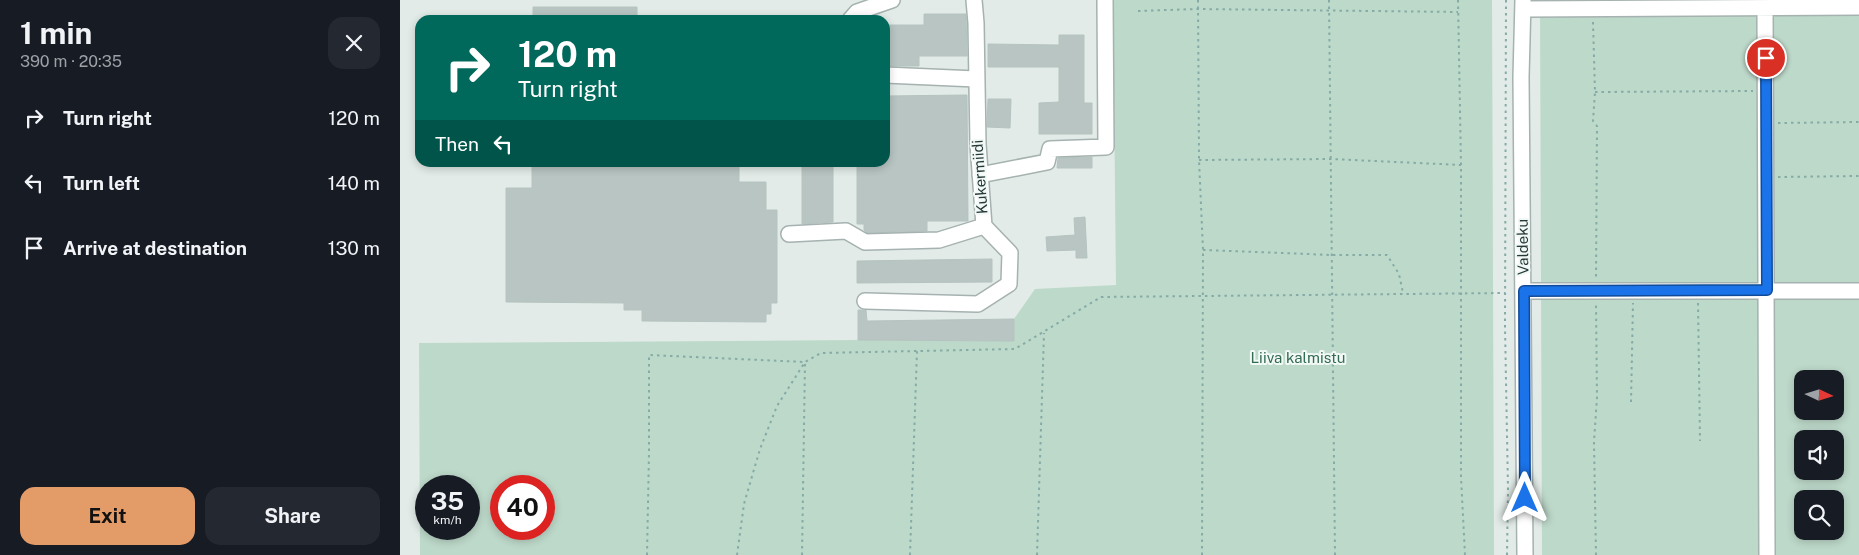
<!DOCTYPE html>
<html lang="en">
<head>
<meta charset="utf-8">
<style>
	:root { --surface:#171b24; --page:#242831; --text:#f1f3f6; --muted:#9ea1a6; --accent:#e39c68 }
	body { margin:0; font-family:"Public Sans",sans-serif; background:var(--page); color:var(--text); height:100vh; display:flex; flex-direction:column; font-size:19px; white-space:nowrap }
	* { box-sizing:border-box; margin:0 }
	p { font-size:16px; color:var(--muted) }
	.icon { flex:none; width:28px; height:28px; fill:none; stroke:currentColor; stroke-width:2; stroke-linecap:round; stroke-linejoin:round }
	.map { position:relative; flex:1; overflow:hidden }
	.sheet { display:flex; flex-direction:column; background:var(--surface); width:400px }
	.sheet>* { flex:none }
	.hud { position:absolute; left:15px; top:15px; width:475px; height:152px; border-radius:15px; box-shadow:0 2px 8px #0003; background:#00695c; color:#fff; overflow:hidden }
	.needle { width:32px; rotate:94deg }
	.controls { position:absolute; left:1394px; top:370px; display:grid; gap:10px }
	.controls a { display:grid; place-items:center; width:50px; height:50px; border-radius:10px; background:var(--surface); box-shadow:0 2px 8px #0003; font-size:25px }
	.speed { position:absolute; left:15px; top:475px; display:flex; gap:10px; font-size:25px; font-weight:700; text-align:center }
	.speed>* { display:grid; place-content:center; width:65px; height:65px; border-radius:50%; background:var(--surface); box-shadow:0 2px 8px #0003; line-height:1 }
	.speed small { font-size:12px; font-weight:400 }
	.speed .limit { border:8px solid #d22; background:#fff; color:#111 }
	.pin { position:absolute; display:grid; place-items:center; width:42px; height:42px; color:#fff; margin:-21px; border:2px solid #fff; border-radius:50%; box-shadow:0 1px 5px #0007 }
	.me { position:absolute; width:55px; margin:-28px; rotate:0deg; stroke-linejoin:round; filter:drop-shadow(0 0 4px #0008) }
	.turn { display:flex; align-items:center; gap:18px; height:105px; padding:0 20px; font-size:22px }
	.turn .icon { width:65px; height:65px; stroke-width:2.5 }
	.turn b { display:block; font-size:35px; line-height:42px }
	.then { display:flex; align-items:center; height:48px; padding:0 20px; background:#0003; gap:10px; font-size:19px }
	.round { display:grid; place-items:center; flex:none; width:52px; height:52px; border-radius:15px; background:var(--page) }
	.summary { display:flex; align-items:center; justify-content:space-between; height:85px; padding:0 20px }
	h1 { font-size:30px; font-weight:700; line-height:38px }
	.primary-button { display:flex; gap:10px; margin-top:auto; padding:10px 20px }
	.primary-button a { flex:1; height:58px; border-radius:15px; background:var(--accent); color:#111; font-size:20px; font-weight:700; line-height:58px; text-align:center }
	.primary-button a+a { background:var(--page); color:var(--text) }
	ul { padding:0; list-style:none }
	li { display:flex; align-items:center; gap:15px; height:65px; padding:0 20px }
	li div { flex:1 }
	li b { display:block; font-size:19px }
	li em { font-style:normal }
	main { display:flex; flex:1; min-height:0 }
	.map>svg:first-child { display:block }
	.green { fill:#bdd9ca; fill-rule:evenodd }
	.building { fill:#b8c5c2; stroke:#b5c4c0 }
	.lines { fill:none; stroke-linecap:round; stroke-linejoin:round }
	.minor-casing { stroke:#a5b2b0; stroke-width:18 }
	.path { stroke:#86aba6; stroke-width:2; stroke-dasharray:2.5 4; stroke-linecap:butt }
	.minor { stroke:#fff; stroke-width:15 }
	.route-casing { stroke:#114b97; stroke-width:12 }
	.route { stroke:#1a73e8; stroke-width:9 }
	.labels { text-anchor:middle; stroke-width:4; stroke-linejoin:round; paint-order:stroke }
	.street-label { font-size:15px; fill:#243a38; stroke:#f2f8f6 }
	.park-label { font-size:15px; fill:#336c53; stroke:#f2f8f6 }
</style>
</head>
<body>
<main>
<section class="sheet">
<div class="summary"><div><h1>1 min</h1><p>390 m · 20:35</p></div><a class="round"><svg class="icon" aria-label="close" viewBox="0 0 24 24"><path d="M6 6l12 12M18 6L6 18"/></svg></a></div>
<ul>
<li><svg class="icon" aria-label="right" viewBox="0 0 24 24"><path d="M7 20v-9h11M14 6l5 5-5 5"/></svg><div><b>Turn right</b></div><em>120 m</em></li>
<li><svg class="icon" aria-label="left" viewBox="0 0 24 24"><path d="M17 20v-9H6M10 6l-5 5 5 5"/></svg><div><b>Turn left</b></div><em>140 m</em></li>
<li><svg class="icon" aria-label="arrive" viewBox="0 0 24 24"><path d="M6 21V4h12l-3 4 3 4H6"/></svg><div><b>Arrive at destination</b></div><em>130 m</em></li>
</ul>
<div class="primary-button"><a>Exit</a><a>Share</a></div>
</section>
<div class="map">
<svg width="1459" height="555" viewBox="0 0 1459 555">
	<rect width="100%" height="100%" fill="#e2ebe8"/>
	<path class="green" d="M 713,0 L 1092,0 L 1094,555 L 20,555 L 19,343 L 458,340 L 614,341 L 614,319 L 635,289 L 716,285 ZM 26,486 L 69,486 L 69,529 L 26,529 ZM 101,486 L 144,486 L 144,529 L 101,529 Z
		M 1140,0 L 1459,0 L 1459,555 L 1142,555 ZM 1402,379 L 1435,379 L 1435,411 L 1402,411 ZM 1402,439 L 1435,439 L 1435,471 L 1402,471 ZM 1402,499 L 1435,499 L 1435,531 L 1402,531 Z"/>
	<path class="building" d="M 133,7 L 237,7 L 237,20 L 133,20 Z
		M 524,14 L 566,14 L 567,56 L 519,56 L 519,66 L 485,66 L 485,25 L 524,25 Z
		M 659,35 L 684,35 L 684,103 L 692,103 L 692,134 L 639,134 L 639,103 L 659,102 L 659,67 L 588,67 L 588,44 L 659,45 Z
		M 567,95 L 568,221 L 527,221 L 527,231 L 467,233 L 464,230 L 464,224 L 457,224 L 457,162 L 485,162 L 485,96 Z
		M 588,99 L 611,99 L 610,128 L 587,127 Z
		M 692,157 L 692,168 L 657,168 L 658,158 Z
		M 132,162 L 339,162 L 339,182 L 366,182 L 366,210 L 377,210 L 377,303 L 371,303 L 371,314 L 366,314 L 366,322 L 242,321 L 242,310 L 224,310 L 224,303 L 106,302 L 106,188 L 132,188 Z
		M 402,162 L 433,162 L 433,222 L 402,224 Z
		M 685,217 L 687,258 L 676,258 L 676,250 L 647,251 L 646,237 L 675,235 L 674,218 Z
		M 592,259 L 592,282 L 457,283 L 457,261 Z
		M 458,310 L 466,310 L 467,321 L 614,319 L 614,341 L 458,340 Z"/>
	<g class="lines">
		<g class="minor-casing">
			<path id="minor" d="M 1123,0 L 1121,77 L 1125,555
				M 1365,8 L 1367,555
				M 1123,9 L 1459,7
				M 450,20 L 457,12 L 492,0
				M 485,75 L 576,79
				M 580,175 L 647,162 L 650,149 L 706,147 L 705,0
				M 389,234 L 446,231 L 465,242 L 539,240 L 584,226
				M 1124,291 L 1459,291
				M 465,301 L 578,304 L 609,284 L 610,253 L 584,226 L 578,144 L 576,23 L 574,0"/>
		</g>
		<path class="path" d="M 798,0 L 799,160 L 803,250 L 802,555
			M 929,0 L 935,555
			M 1058,0 L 1061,165 L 1061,477 L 1065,555
			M 1106,0 L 1105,326 L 1108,489 L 1107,555
			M 738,11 L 797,9 L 1058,12
			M 1193,22 L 1195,92 L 1193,121 L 1197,126 L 1196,278
			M 1195,92 L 1353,91
			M 1378,123 L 1459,122
			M 799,160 L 931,159 L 1061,165
			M 1378,177 L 1459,176
			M 803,250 L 932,255 L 987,255 L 999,274 L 1003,293
			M 1298,303 L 1300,441
			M 1231,402 L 1233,303
			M 247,555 L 249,452 L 249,355 L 405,362
			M 337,555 L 344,504 L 360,449 L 377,406 L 405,362 L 421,353 L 615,349 L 701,297 L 1105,293
			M 402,555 L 405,362
			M 510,555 L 517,351
			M 637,555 L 644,333
			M 1196,555 L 1194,442 L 1197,397 L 1196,303"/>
		<use href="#minor" class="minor"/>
	</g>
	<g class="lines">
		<g class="route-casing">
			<path id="route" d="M 1125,498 L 1124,291 L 1367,290 L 1366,58"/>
		</g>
		<use href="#route" class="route"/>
	</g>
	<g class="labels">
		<g class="street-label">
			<text transform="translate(580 177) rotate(-94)" y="5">Kukermiidi</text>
			<text transform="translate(1123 247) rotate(-91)" y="5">Valdeku</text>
		</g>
		<g class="park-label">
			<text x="898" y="363">Liiva kalmistu</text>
		</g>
	</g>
</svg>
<div class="controls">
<a><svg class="needle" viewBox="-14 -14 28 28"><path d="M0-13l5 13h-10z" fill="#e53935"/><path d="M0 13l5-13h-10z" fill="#9ea1a6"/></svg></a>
<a><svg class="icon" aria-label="sound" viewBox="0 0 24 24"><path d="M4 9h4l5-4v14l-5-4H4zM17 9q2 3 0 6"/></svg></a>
<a><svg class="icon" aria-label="search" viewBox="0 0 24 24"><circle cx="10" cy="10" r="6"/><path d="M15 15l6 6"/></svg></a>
</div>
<div class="speed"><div>35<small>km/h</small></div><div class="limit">40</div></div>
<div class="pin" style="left:1366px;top:58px;background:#d93025"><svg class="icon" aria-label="arrive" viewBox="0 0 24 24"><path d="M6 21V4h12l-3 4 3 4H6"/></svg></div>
<svg class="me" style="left:1125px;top:498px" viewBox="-20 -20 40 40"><path d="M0-17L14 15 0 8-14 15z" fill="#1a73e8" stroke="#fff" stroke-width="4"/></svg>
<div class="hud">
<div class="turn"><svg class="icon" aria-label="right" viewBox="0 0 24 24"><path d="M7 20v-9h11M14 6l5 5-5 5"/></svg><div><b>120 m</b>Turn right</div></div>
<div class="then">Then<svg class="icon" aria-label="left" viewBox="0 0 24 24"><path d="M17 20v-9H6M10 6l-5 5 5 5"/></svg></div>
</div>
</div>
</main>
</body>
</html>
